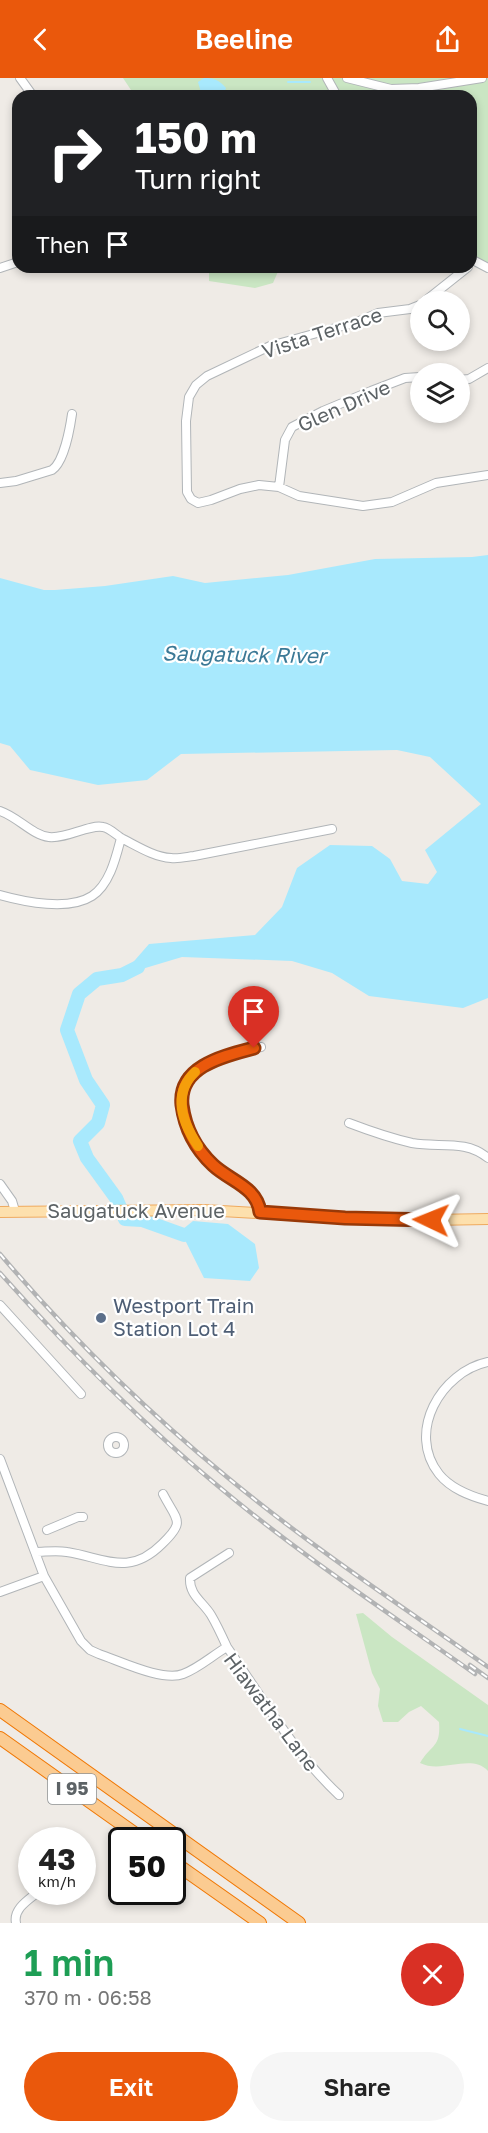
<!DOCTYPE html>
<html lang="en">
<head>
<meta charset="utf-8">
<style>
	:root { --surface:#fff; --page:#f6f6f6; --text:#222; --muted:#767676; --accent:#ea580c }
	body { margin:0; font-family:"Golos Text",sans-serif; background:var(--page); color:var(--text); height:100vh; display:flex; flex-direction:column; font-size:22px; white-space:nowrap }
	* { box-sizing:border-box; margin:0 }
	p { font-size:20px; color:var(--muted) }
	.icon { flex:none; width:33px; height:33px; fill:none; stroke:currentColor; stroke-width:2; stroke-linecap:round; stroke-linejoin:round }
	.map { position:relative; height:1845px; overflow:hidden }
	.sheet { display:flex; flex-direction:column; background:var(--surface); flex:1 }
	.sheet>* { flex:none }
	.top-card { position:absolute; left:12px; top:12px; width:465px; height:183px; border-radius:18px; box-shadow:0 3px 9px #0003; background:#202124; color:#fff; overflow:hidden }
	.fabs { position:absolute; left:410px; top:213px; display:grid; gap:12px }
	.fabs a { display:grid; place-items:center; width:60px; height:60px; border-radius:50%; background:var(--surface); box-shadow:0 3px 9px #0003; font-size:30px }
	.speed { position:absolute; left:18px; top:1749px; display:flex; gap:12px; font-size:30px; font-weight:700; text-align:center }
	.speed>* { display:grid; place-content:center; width:78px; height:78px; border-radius:50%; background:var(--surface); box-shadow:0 3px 9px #0003; line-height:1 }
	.speed small { font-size:15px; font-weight:400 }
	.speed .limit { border:3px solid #111; border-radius:9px; background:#fff; color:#111 }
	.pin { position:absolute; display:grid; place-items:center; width:51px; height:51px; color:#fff; margin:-62px -26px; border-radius:50% 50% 50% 0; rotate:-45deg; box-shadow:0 0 6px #0007 }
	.pin .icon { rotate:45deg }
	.me { position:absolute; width:66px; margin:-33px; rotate:272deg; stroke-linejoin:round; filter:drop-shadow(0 0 4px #0008) }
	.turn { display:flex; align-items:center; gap:21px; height:126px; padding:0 24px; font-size:27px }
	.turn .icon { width:78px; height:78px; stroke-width:2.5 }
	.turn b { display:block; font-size:42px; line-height:51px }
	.then { display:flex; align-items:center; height:57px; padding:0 24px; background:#0003; gap:12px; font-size:22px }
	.round { display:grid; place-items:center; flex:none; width:63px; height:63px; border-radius:32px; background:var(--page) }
	.head { display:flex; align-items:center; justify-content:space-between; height:102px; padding:0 24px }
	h1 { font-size:36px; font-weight:600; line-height:45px; color:#1e9e55 }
	.cta { display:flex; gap:12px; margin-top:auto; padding:12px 24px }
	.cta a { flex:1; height:69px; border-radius:36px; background:var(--accent); color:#fff; font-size:24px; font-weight:600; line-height:69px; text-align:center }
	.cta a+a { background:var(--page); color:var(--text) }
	header { display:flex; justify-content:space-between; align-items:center; height:78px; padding:0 24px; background:var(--accent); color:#fff; font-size:27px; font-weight:600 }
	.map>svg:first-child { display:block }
	.green { fill:#cae6c3 }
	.water { fill:#a8e9fd }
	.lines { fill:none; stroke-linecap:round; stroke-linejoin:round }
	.stream { stroke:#a8e9fd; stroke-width:2 }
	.river { stroke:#a8e9fd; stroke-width:14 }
	.minor-casing { stroke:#b1b5b8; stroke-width:10 }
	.major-casing { stroke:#efaa5f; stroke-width:12 }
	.highway-casing { stroke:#f07805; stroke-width:14 }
	.minor { stroke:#fff; stroke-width:8 }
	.major { stroke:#fde0ad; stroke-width:10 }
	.highway { stroke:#fbcb91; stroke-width:12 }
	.rail-casing { stroke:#b2b3b4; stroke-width:4.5 }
	.rail { stroke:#fff; stroke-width:2; stroke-dasharray:7; stroke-linecap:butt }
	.route-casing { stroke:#983908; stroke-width:15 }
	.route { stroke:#ea580c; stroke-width:10 }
	.slow { stroke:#f59e0b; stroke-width:10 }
	.service-dot { fill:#5c6f8a; stroke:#fff; stroke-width:2 }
	.labels { text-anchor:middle; stroke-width:4.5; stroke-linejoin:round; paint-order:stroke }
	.shield { fill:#fff; stroke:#8e9294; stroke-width:1.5 }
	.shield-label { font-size:18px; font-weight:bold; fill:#5d6366 }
	.street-label { font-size:20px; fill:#5d6366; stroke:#fff }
	.service-label { font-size:20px; fill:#4e5e75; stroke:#fff; text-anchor:start }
	.water-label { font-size:21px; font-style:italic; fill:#3b7996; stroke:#fff }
</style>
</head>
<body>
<header><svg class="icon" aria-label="back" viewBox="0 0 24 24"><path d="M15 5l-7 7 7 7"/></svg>Beeline<svg class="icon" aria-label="share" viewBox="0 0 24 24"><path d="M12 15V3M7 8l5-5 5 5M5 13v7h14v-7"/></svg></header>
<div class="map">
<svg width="488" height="1845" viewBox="0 0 488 1845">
	<rect width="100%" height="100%" fill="#efebe6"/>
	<path class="green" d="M 123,0 L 488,0 L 488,189 L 471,180 L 471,18 L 135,18 Z
		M 209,189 L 280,189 L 273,205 L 255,210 L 209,203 Z
		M 363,1535 L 392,1559 L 488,1627 L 488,1693 C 471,1675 442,1696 420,1685 C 431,1666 441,1670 439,1644 L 421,1628 L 409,1634 L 398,1644 L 383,1644 L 378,1628 L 380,1611 L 372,1595 L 356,1536 Z"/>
	<path class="water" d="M 204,0 C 214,0 219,2 226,10 L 223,18 L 202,18 L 198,4 Z
		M 488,477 L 488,920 L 463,930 L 369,918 L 332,895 L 292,883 L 182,879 L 122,897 L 149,866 L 255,857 L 282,829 L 297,790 L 330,767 L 372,768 L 390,781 L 402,803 L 428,806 L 437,794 L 425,772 L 481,726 L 430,679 L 397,672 L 181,676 L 147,702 L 98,707 L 30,692 L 10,668 L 0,665 L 0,500 L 44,512 L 55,512 L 105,508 L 173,498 L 205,505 L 288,497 L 375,481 L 472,479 Z
		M 193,1143 L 228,1146 L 255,1166 L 259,1190 L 250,1203 L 204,1200 L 185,1162 L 183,1151 Z"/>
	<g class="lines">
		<path class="stream" d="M 288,4 L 310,4
			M 460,1651 L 488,1658"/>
		<path class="river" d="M 138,889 L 122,897 L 97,901 L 79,916 L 67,952 L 86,1002 L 103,1027 L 98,1045 L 80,1063 L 87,1080 L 116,1120 L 125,1141 L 142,1142 L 184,1157"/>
		<g class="minor-casing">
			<path id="minor" d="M 20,0 L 33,18
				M 327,0 L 337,18
				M 347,0 L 391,11 L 419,10 L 482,0
				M 471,181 L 488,190
				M 0,190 L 18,184
				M 424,224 L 468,189
				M 420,227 L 410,231 L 378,235 L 357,244 L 270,268 L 207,298 L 196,307 L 189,319 L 186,343 L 187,414 L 191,421 L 198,425 L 211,422 L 240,411 L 259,407 L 279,409 L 299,418 L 363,428 L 392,424 L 436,405 L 488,397
				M 459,302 L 469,301 L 488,290
				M 0,405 L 16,403 L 52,392 C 64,384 70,350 72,336
				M 279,409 L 285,362 L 292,349 L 323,333 L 371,313 L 405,300 L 420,299
				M 0,733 C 18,739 32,757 49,759 C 67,761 89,746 103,749 C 110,750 117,758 123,761 C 137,768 154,779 171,780 C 178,781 186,779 194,778 L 332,751
				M 0,817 C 25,824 69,833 92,818 C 110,806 116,779 121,760
				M 349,1045 C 370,1053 390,1060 412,1065 C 439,1070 465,1061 488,1080
				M 0,1106 L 12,1123 L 15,1133
				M 260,1134 C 257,1108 229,1103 212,1087 C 197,1072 184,1051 183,1030 C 182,1023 181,1015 184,1007 C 196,981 236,974 261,969
				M 0,1227 L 81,1316
				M 488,1284 C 441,1294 406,1354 439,1396 C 451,1411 470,1418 488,1423
				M108 1367a8 8 0 1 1 16 0a8 8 0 1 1-16 0Z
				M 0,1381 L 44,1498 L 81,1563 L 90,1572 L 99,1576 C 120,1583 163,1604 183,1596 C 199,1590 213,1577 227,1569 C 262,1619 294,1675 339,1717
				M 47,1452 L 78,1439 L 83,1439
				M 35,1474 C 45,1474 56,1472 67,1474 C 105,1480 129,1499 162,1466 C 186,1443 177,1443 163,1416
				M 0,1514 L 44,1498
				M 227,1569 C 222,1558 217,1547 211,1537 C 203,1524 189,1517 190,1500 L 229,1475
				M 16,1845 C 13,1831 28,1822 38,1814"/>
		</g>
		<g class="major-casing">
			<path id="major" d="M 0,1134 L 204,1132 L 345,1140 L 431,1142 L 488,1141"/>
		</g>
		<g class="highway-casing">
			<path id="highway" d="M 0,1632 L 299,1845
				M 0,1660 L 144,1762
				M 172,1783 L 260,1845"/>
		</g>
		<use href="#minor" class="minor"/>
		<use href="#major" class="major"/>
		<use href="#highway" class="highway"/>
		<g class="rail-casing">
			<path id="rail" d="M 0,1176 C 69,1257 145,1332 227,1399 C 310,1468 400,1527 488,1589
				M 0,1195 C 68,1271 139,1343 218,1408 C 299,1476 389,1535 475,1596
				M 470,1587 L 488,1600"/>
		</g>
		<use href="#rail" class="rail"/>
	</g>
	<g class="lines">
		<g class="route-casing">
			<path id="route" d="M 254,970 C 224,978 178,988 182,1027 C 185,1050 196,1071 213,1087 C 230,1103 257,1109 260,1134 L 345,1140 L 431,1142"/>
		</g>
		<use href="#route" class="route"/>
		<path class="slow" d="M 195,994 C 172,1016 182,1044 198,1068"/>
	</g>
	<circle class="service-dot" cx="101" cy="1240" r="6"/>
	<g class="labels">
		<rect class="shield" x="48" y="1696" width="48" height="30" rx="4.5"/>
		<g class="shield-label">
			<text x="72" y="1717">I 95</text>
		</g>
		<g class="street-label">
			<text transform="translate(322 255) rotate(-18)" y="7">Vista Terrace</text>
			<text transform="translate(344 328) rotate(-24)" y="7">Glen Drive</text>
			<text x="136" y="1140">Saugatuck Avenue</text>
			<text transform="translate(271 1634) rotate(53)" y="7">Hiawatha Lane</text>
		</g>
		<g class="service-label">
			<text x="113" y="1235">Westport Train<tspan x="113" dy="23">Station Lot 4</tspan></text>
		</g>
		<g class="water-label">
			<text transform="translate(244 577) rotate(1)" y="7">Saugatuck River</text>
		</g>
	</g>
</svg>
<div class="fabs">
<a><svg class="icon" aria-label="search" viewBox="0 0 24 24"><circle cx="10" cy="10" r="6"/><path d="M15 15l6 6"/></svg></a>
<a><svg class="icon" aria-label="layers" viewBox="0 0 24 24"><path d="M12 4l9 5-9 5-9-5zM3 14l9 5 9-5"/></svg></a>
</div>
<div class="speed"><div>43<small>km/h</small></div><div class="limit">50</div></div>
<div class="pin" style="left:254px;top:970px;background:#d93025"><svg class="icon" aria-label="arrive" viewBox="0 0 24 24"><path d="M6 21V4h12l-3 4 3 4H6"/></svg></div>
<svg class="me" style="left:431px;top:1142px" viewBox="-20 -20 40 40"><path d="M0-17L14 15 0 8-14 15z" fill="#ea580c" stroke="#fff" stroke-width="4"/></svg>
<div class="top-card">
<div class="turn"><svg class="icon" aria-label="right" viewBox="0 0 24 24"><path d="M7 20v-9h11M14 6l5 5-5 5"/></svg><div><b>150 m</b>Turn right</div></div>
<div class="then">Then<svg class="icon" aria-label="arrive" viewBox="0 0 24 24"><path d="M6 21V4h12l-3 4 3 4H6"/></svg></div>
</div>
</div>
<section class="sheet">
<div class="head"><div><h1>1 min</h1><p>370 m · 06:58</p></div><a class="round" style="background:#d93025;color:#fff"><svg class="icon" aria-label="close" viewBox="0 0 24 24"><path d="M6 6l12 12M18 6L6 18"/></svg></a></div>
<div class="cta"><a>Exit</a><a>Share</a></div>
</section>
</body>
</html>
